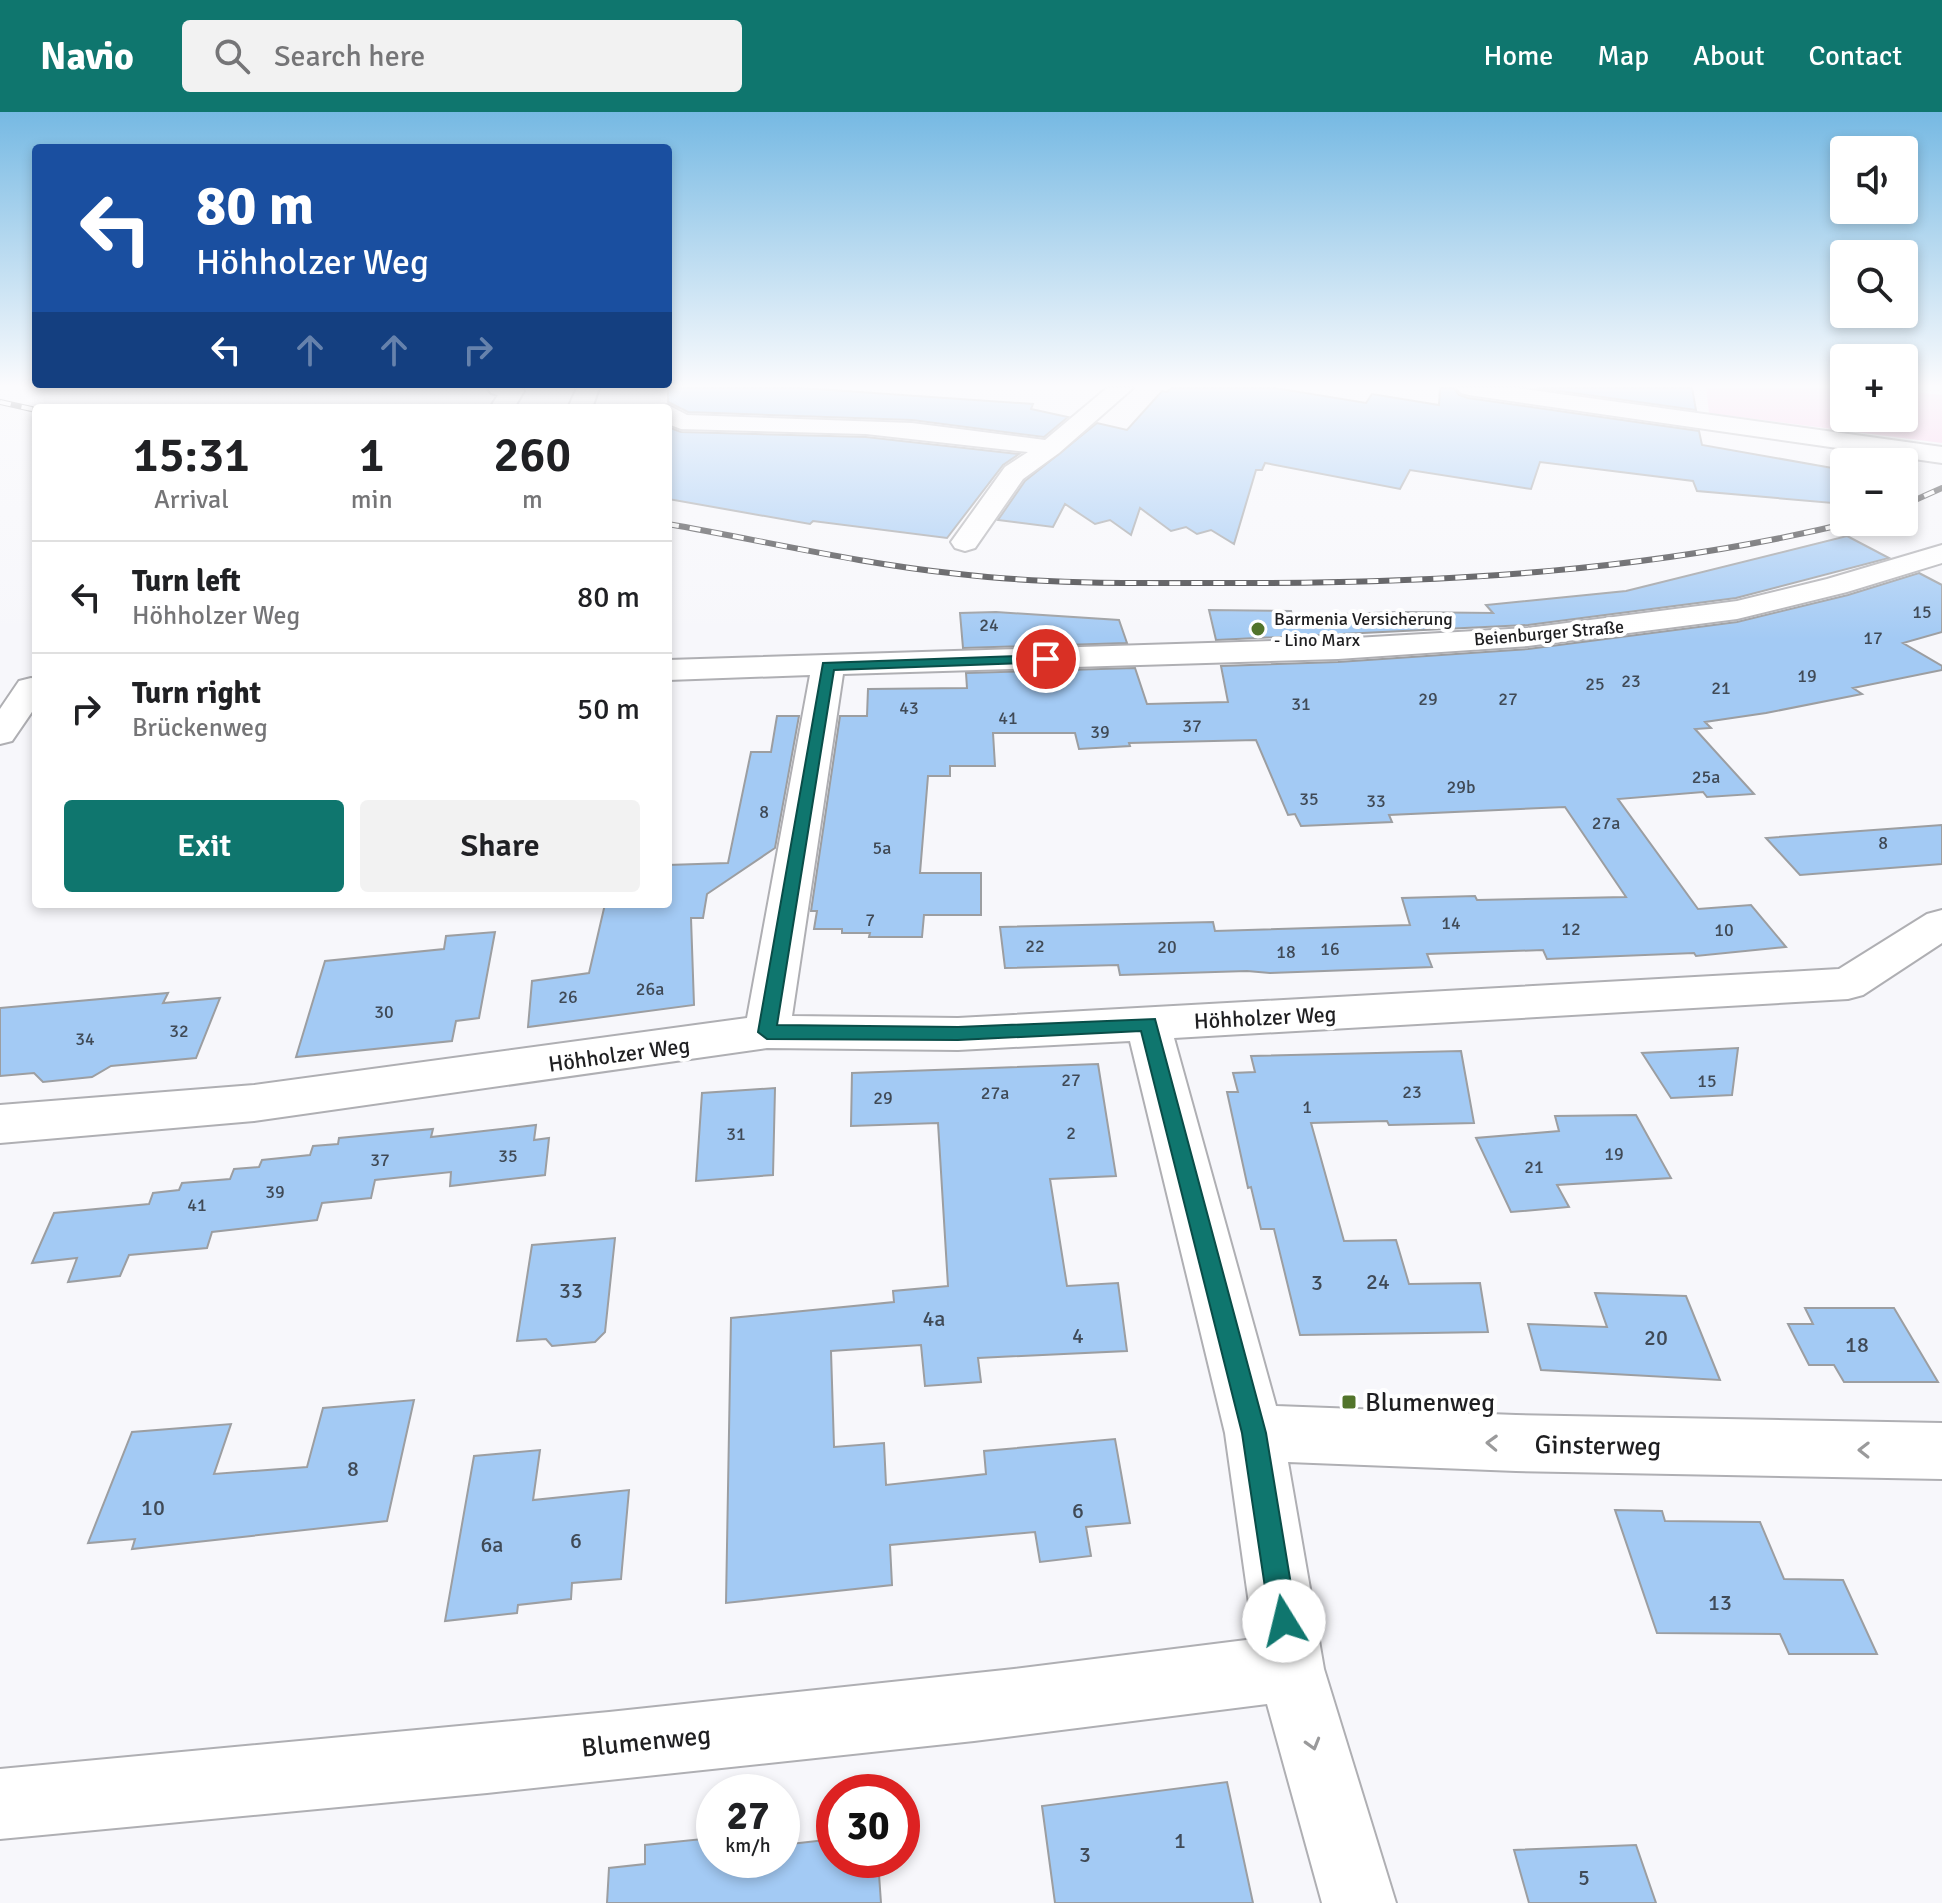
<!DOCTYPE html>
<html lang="en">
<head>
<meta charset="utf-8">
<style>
	:root { --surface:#fff; --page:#f2f2f2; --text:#202124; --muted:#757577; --line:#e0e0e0; --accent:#0f766e }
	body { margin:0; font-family:Signika,sans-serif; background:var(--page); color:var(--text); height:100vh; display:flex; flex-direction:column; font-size:30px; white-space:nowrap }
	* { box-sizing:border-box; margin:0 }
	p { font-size:26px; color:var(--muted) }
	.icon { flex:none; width:44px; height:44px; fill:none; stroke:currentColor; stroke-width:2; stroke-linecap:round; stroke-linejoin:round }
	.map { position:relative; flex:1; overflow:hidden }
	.details { position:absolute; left:32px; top:292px; width:640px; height:504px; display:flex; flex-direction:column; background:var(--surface); border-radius:8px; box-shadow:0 4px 12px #0003 }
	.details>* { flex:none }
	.guide { position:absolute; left:32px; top:32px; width:640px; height:244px; border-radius:8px; box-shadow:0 4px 12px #0003; background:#1a4fa0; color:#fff; overflow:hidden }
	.controls { position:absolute; left:1830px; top:24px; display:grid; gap:16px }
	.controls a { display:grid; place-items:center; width:88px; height:88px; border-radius:8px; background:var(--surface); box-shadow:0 4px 12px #0003; font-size:40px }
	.speed { position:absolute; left:696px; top:1662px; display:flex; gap:16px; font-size:40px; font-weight:700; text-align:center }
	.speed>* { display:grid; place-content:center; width:104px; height:104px; border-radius:50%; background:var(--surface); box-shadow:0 4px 12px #0003; line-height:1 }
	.speed small { font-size:20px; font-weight:400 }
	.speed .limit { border:12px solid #d22; background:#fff; color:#111 }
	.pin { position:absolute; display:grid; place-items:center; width:68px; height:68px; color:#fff; margin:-34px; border:4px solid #fff; border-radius:50%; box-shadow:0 2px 8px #0007 }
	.me { position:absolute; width:88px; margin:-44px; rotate:351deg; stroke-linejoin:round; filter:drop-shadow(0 0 6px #0008) }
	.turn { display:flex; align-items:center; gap:28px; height:168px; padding:0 32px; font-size:36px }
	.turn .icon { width:104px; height:104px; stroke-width:2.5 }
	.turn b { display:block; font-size:56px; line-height:68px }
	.lanes { display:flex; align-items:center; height:76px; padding:0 32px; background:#0003; justify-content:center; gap:40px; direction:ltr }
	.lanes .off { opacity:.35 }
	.eta { display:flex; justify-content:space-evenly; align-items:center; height:136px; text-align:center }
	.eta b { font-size:48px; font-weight:600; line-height:56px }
	.action { display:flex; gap:16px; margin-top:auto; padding:16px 32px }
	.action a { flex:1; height:92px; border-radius:8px; background:var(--accent); color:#fff; font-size:32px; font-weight:600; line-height:92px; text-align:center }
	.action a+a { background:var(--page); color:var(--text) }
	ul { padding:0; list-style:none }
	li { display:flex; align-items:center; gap:24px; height:112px; padding:0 32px; border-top:2px solid var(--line) }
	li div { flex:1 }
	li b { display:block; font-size:30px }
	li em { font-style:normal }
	header { display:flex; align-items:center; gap:48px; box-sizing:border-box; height:112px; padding:0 40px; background:var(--accent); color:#fff }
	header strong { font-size:38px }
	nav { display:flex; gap:44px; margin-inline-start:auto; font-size:28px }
	.search { width:560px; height:72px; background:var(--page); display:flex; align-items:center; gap:20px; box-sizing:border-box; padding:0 28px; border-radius:8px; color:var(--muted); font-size:30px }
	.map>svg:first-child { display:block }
	.green { fill:#fdc8e9 }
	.building { fill:#a3caf4; stroke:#9c9ea1; stroke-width:2 }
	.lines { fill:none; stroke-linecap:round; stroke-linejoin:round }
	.street-casing { stroke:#afafb3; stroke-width:4 }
	.secondary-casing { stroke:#afafb3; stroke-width:4 }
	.street { fill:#fff; fill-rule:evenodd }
	.secondary { fill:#fff; fill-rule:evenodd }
	.rail-casing { stroke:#3c3c3f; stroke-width:6 }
	.rail { stroke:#fff; stroke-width:4; stroke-dasharray:11; stroke-linecap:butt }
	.oneway { stroke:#9a9a9b }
	.route { fill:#0f766e; stroke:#0a4d48; stroke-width:2 }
	.poi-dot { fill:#52742b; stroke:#fff; stroke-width:3 }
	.labels { text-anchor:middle; stroke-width:8; stroke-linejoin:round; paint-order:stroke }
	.number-label { font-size:18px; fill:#404a56 }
	.far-poi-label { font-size:18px; fill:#1f1f21; stroke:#fff; text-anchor:start }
	.far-street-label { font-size:18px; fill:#1f1f21; stroke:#fff }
	.street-label { font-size:22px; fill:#1f1f21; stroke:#fff }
	.near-number-label { font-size:22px; fill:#404a56 }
	.near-poi-label { font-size:26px; fill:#1f1f21; stroke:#fff; text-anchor:start }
	.near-street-label { font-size:26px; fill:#1f1f21; stroke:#fff }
</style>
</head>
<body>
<header>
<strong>Navio</strong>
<div class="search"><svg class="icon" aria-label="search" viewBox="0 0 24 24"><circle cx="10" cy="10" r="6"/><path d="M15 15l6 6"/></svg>Search here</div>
<nav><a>Home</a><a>Map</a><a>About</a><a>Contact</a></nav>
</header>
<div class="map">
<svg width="1942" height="1791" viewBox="0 0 1942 1791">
	<rect width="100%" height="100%" fill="#f7f7fb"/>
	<path class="green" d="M 1706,276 L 1844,276 L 1844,306 L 1904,306 L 1904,279 L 1942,283 L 1942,331 L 1709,301 Z"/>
	<path class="building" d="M 668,276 L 802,276 L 1033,292 L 1031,297 L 1068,305 L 1044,325 L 912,308 L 688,300 L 668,290 Z
		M 1171,276 L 1275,276 L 1366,291 L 1372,282 L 1439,293 L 1440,276 L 1454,276 L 1459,283 L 1468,286 L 1699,319 L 1702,333 L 1844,358 L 1844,392 L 1697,379 L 1693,369 L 1540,350 L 1531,377 L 1410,358 L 1400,377 L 1265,351 L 1262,358 L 1256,358 L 1234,432 L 1211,418 L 1197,422 L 1186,415 L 1171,419 L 1140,396 L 1131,423 L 1110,408 L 1095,412 L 1065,392 L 1053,415 L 998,408 L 1025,369 L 1097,311 L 1127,318 L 1162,279 L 1167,280 Z
		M 1537,276 L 1692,276 L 1696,298 Z
		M 668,315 L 681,320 L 866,325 L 1019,342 L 1003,353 L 947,426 L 813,409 L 810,412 L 668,387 Z
		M 1847,424 L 1889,446 L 1736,486 L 1528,513 L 1216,528 L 1209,498 L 1291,499 L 1292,504 L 1399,500 L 1493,501 L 1486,493 L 1626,479 Z
		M 1919,461 L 1942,473 L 1942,520 L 1903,531 L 1942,554 L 1942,558 L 1853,576 L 1862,582 L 1766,601 L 1705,610 L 1711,616 L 1695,617 L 1754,682 L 1707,685 L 1703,680 L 1618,687 L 1698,797 L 1751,793 L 1786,835 L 1696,844 L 1694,841 L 1547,847 L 1543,838 L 1427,842 L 1432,855 L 1270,861 L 1247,859 L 1120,863 L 1118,853 L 1005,856 L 1000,815 L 1213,810 L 1215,819 L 1410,813 L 1402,786 L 1475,784 L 1477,788 L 1626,785 L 1565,695 L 1389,703 L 1392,710 L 1301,714 L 1295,702 L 1288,703 L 1256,628 L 1129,631 L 1130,634 L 1079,637 L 1075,621 L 993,621 L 995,654 L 950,654 L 950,664 L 928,664 L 920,761 L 981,761 L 981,803 L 924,803 L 922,825 L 869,825 L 870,821 L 842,821 L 842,817 L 814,817 L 817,799 L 811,799 L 840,604 L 867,604 L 868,577 L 967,576 L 966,561 L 1135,556 L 1147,592 L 1228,590 L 1221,554 L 1338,550 L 1528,537 L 1737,510 L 1848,483 Z
		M 996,500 L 1119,508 L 1127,531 L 963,536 L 960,501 Z
		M 777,604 L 799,604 L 775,736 L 707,782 L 703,806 L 691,806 L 694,893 L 528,915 L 532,869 L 589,861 L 605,792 L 668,792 L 668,753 L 728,751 L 751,640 L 771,640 Z
		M 1942,713 L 1942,752 L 1800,763 L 1766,726 Z
		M 495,820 L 479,906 L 456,909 L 452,929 L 296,945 L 325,849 L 444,837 L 446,824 Z
		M 168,881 L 163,891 L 220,886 L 196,946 L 111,954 L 92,965 L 43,970 L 34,961 L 0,964 L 0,896 Z
		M 1738,936 L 1732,983 L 1671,986 L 1642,941 Z
		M 1461,939 L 1474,1011 L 1389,1013 L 1387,1009 L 1311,1011 L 1344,1129 L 1396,1128 L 1409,1172 L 1480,1171 L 1488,1220 L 1300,1223 L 1274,1117 L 1261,1117 L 1251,1075 L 1248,1076 L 1227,980 L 1238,980 L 1233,961 L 1255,960 L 1251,944 Z
		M 1098,952 L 1116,1064 L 1050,1067 L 1067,1174 L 1118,1171 L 1127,1239 L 978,1246 L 981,1270 L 925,1274 L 921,1233 L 831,1239 L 834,1335 L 884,1331 L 886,1373 L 986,1362 L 984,1339 L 1115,1327 L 1130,1411 L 1086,1415 L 1091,1444 L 1040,1450 L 1035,1420 L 890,1433 L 892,1473 L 726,1491 L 731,1206 L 894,1190 L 893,1179 L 948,1174 L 938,1011 L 851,1014 L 852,961 Z
		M 775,976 L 773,1063 L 696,1069 L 702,981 Z
		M 1636,1003 L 1671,1066 L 1557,1073 L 1569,1095 L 1511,1100 L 1476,1026 L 1559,1019 L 1555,1004 Z
		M 536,1013 L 534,1028 L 549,1026 L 545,1063 L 450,1074 L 451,1060 L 375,1068 L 371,1086 L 322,1091 L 317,1108 L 212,1120 L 207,1136 L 129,1143 L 120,1164 L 68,1170 L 77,1146 L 32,1151 L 54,1101 L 149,1092 L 153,1081 L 179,1078 L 182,1071 L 230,1067 L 234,1057 L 259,1055 L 262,1048 L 310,1043 L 313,1034 L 338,1032 L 339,1026 L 433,1017 L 431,1025 Z
		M 615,1126 L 605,1220 L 595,1230 L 552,1234 L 546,1227 L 517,1229 L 532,1133 Z
		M 1595,1181 L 1686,1184 L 1720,1268 L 1541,1258 L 1528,1212 L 1607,1215 Z
		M 1805,1196 L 1894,1196 L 1938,1270 L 1844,1270 L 1834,1253 L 1809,1253 L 1788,1212 L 1813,1212 Z
		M 414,1288 L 387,1409 L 132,1437 L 135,1427 L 88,1431 L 132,1320 L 231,1312 L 214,1362 L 307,1355 L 323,1296 Z
		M 540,1338 L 533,1388 L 629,1378 L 621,1467 L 572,1471 L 571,1487 L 518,1493 L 517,1501 L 445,1509 L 474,1344 Z
		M 1615,1398 L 1662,1399 L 1665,1409 L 1760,1410 L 1784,1467 L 1843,1468 L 1877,1542 L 1789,1542 L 1780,1522 L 1657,1521 Z
		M 1227,1670 L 1253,1791 L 1055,1791 L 1042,1694 Z
		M 712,1726 L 714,1748 L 782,1748 L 782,1733 L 834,1727 L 834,1748 L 878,1748 L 881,1791 L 607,1791 L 609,1756 L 645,1752 L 645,1733 Z
		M 1636,1733 L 1656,1791 L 1529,1791 L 1514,1738 Z"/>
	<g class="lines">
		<g class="street-casing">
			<path id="street" d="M 488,276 L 521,276 L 524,279 L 514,296 L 490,296 L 498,283 L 491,281 Z
				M 577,276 L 599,276 L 592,296 L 568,296 Z
				M 1107,276 L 1133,276 L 1059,341 L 1023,367 L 975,436 L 965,439 L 955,436 L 951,430 L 1005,355 L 1028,340 L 866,322 L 681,317 L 668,312 L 668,296 L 659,296 L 668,293 L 687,303 L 912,311 L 1045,328 Z
				M 1942,433 L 1942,451 L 1847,480 L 1737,507 L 1528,534 L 1338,547 L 843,562 L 792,904 L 958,906 L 1839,857 L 1927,802 L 1942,798 L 1942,831 L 1863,883 L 1848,887 L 1174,926 L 1276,1294 L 1516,1303 L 1942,1311 L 1942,1367 L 1516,1359 L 1288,1350 L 1324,1557 L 1396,1791 L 1322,1791 L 1267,1592 L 974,1629 L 487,1681 L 0,1727 L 0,1657 L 609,1600 L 1014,1557 L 1254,1527 L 1225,1321 L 1130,929 L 958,938 L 767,936 L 254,1009 L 0,1031 L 0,993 L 254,973 L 747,906 L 810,563 L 668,568 L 668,548 L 1338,527 L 1528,516 L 1737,489 L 1827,467 Z
				M 31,566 L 36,567 L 36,594 L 12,629 L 0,632 L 0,597 L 19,569 Z"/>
		</g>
		<g class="secondary-casing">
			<path id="secondary" d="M 1457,276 L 1517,276 L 1942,335 L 1942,351 L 1469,283 L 1461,281 Z"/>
		</g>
		<use href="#street" class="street"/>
		<use href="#secondary" class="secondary"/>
		<g class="rail-casing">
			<path id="rail" d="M 0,290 L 36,298
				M 1904,393 L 1942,376
				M 668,412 C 765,429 861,452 959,462 C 1053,473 1148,471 1243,471 C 1451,471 1650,459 1853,410"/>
		</g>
		<use href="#rail" class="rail"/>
	</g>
	<defs><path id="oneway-chevron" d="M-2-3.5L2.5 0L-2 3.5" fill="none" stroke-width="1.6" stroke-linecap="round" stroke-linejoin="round" transform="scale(2)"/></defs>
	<g class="oneway">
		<use href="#oneway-chevron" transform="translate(1492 1331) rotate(-178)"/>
		<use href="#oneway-chevron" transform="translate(1864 1338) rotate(-179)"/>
		<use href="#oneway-chevron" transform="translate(1313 1632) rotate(74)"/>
	</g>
	<linearGradient id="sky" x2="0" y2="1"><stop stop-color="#76b9e3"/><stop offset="0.52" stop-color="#fbfbfd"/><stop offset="1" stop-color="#fbfbfd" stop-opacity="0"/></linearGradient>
	<rect width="1942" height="527" fill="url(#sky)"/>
	<path class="route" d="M 1046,543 L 1051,544 L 1051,550 L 834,558 L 777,913 L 958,915 L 1155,907 L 1266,1321 L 1297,1509 L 1293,1518 L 1284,1522 L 1274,1518 L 1270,1509 L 1242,1321 L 1141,919 L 958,928 L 767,927 L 758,920 L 823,551 Z"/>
	<g class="poi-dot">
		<circle cx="1258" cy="517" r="8"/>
		<rect x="1341" y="1282" width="16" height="16" rx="4"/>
	</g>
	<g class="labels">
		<g class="number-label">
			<text x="1922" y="506">15</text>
			<text x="989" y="519">24</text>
			<text x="1873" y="532">17</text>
			<text x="1807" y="570">19</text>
			<text x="1631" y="575">23</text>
			<text x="1595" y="578">25</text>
			<text x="1721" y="582">21</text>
			<text x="1428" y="593">29</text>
			<text x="1508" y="593">27</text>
			<text x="1301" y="598">31</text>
			<text x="909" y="602">43</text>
			<text x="1008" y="612">41</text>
			<text x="1192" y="620">37</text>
			<text x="1100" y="626">39</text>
			<text x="1706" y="671">25a</text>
			<text x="1461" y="681">29b</text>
			<text x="1309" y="693">35</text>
			<text x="1376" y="695">33</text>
			<text x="764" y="706">8</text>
			<text x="1606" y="717">27a</text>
			<text x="1883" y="737">8</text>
			<text x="882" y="742">5a</text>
			<text x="870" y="814">7</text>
			<text x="1451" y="817">14</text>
			<text x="1571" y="823">12</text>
			<text x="1724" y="824">10</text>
			<text x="1035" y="840">22</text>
			<text x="1167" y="841">20</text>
			<text x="1330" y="843">16</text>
			<text x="1286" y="846">18</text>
			<text x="650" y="883">26a</text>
			<text x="568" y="891">26</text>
			<text x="384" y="906">30</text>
			<text x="179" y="925">32</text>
			<text x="85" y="933">34</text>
			<text x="1071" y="974">27</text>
			<text x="1707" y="975">15</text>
			<text x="1412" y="986">23</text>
			<text x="995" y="987">27a</text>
			<text x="883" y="992">29</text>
			<text x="1307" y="1001">1</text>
			<text x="1071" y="1027">2</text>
			<text x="736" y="1028">31</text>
			<text x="1614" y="1048">19</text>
			<text x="508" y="1050">35</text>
			<text x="380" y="1054">37</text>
			<text x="1534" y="1061">21</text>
			<text x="275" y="1086">39</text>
			<text x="197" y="1099">41</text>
		</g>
		<g class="far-poi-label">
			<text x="1274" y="513">Barmenia Versicherung<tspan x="1274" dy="21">- Lino Marx</tspan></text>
		</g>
		<g class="far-street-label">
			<text transform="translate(1549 521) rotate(-5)" y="6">Beienburger Straße</text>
		</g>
		<g class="street-label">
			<text transform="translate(1265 905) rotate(-3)" y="8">Höhholzer Weg</text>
			<text transform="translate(619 942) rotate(-8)" y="8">Höhholzer Weg</text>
		</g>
		<g class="near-number-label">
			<text x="1378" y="1177">24</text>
			<text x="1317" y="1178">3</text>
			<text x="571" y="1186">33</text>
			<text x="934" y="1214">4a</text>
			<text x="1078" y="1231">4</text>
			<text x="1656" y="1233">20</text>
			<text x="1857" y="1240">18</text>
			<text x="353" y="1364">8</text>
			<text x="153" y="1403">10</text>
			<text x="1078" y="1406">6</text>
			<text x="576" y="1436">6</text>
			<text x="492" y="1440">6a</text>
			<text x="1720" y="1498">13</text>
			<text x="1180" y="1736">1</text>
			<text x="1085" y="1750">3</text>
			<text x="1584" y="1773">5</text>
		</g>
		<g class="near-poi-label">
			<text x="1365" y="1299">Blumenweg</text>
		</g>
		<g class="near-street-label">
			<text transform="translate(1598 1333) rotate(1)" y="9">Ginsterweg</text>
			<text transform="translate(646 1629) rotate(-6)" y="9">Blumenweg</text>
		</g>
	</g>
</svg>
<div class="controls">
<a><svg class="icon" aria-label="sound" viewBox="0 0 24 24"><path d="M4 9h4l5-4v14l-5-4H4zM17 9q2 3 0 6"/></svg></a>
<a><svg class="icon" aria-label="search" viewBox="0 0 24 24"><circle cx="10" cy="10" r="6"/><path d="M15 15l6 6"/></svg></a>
<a>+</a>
<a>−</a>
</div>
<div class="speed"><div>27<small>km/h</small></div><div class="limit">30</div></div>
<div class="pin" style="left:1046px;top:547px;background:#d93025"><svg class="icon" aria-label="arrive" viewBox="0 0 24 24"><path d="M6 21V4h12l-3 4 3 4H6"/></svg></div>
<svg class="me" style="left:1284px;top:1509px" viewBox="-20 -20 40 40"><circle r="19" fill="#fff"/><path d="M0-13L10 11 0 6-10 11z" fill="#0f766e"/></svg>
<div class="guide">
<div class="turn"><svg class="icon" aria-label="left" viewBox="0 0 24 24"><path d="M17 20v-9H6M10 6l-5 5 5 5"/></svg><div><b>80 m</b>Höhholzer Weg</div></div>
<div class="lanes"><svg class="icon" aria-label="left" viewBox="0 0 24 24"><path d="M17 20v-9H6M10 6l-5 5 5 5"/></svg><svg class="icon off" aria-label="ahead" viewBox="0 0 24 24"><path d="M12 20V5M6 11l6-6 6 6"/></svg><svg class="icon off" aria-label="ahead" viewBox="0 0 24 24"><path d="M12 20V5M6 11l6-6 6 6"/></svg><svg class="icon off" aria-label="right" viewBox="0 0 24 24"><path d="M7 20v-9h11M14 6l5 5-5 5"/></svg></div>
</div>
<section class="details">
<div class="eta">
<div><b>15:31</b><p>Arrival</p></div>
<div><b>1</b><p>min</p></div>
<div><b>260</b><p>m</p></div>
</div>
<ul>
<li><svg class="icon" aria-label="left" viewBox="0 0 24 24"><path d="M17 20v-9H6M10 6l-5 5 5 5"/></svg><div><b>Turn left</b><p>Höhholzer Weg</p></div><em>80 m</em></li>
<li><svg class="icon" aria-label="right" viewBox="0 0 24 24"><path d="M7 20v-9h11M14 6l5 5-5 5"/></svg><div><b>Turn right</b><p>Brückenweg</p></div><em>50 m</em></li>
</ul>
<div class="action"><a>Exit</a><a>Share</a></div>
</section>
</div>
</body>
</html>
